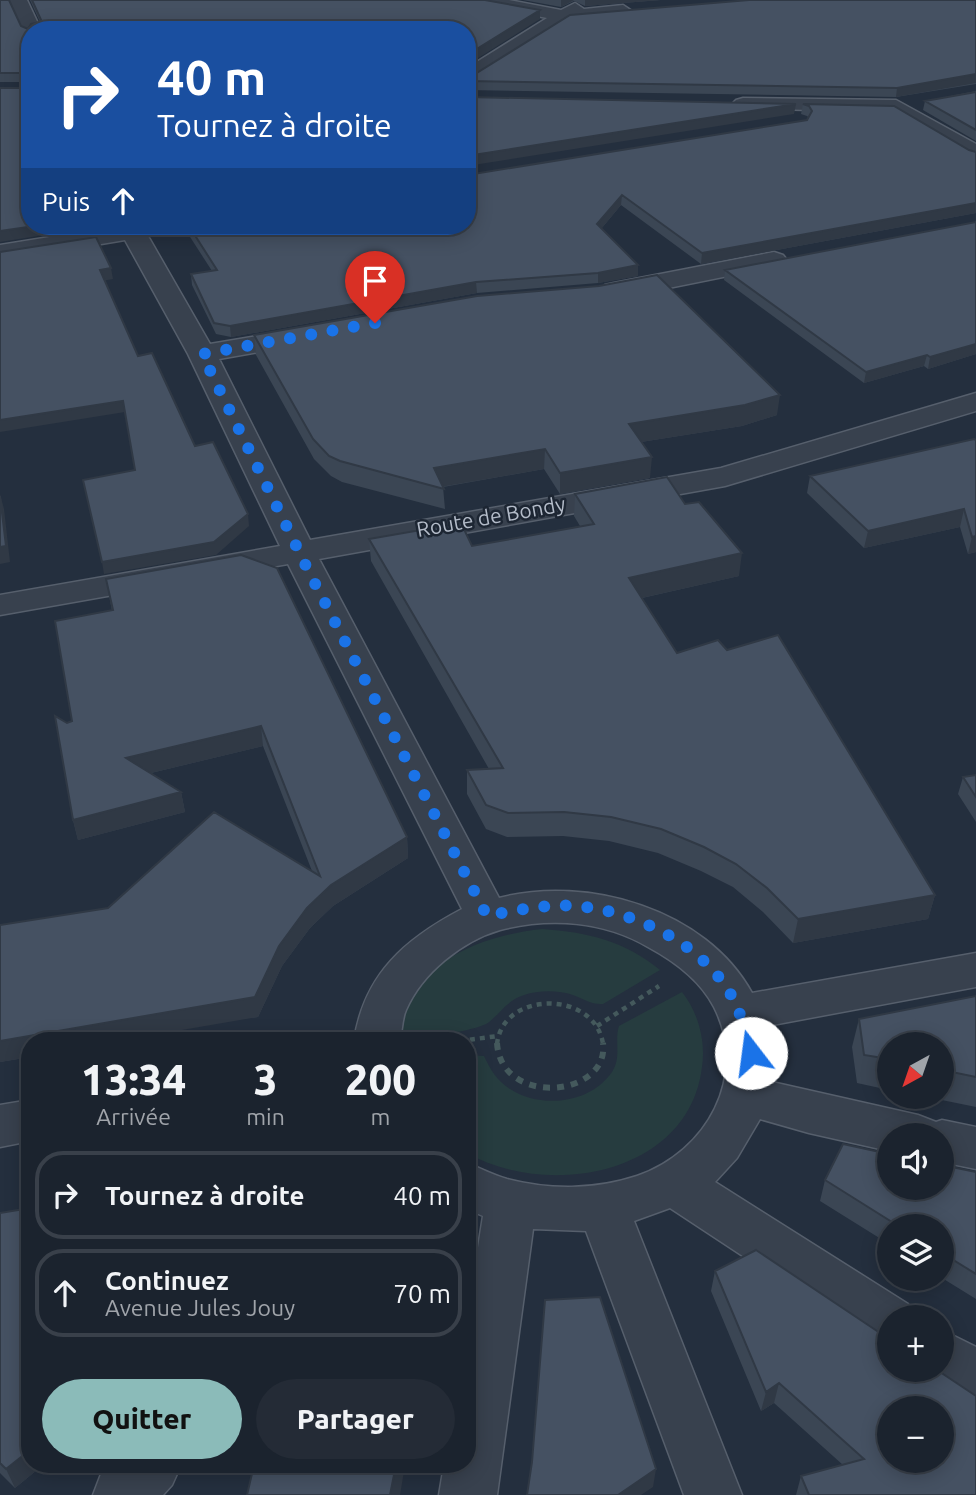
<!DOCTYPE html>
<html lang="fr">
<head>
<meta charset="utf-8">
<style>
	:root { --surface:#1b232e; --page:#242b36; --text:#f1f3f6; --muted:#a0a4aa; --line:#39404a; --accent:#8bbbb9 }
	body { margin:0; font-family:Ubuntu,sans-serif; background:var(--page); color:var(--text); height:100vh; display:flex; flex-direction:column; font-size:26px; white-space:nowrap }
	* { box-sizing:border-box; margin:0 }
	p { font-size:23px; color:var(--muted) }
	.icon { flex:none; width:38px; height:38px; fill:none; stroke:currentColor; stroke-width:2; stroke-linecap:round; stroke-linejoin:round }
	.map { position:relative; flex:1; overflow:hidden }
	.panel { position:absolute; left:21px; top:1032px; width:455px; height:441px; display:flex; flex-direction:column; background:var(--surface); border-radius:28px; box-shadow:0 4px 18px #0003,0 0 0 2px var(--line) }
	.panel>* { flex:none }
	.hud { position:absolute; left:21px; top:21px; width:455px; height:214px; border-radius:28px; box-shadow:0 4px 18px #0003,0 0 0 2px var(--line); background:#1a4fa0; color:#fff; overflow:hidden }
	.needle { width:46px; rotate:220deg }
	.buttons { position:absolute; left:877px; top:1032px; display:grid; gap:14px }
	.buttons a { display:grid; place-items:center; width:77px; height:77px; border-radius:50%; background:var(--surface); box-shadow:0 4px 18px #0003,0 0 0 2px var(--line); font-size:35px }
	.pin { position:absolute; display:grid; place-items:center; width:60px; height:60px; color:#fff; margin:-72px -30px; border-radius:50% 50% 50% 0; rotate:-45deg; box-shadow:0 0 7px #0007 }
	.pin .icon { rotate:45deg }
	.me { position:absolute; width:77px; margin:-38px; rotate:345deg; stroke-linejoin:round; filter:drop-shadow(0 0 5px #0008) }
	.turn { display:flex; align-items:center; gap:24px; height:147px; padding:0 21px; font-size:32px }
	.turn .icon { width:91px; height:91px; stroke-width:2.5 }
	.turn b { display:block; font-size:49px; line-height:60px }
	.then { display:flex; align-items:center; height:66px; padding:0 21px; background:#0003; gap:14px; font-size:26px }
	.eta { display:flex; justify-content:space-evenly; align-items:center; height:119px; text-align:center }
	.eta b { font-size:42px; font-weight:800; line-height:49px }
	.primary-button { display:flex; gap:14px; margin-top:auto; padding:14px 21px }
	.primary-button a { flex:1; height:80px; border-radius:42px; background:var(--accent); color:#111; font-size:28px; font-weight:800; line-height:80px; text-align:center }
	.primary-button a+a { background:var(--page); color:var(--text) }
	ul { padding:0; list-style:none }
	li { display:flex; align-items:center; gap:21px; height:88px; margin:0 14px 10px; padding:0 7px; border:4px solid var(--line); border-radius:28px }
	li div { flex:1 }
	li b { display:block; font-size:26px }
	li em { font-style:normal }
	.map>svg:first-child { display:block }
	.green { fill:#263c3f }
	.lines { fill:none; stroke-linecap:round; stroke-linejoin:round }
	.minor-casing { stroke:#565f6c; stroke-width:3 }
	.path-far1 { stroke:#44595c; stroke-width:4.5; stroke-dasharray:5 5; stroke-linecap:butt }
	.path { stroke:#44595c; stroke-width:6; stroke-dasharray:7 7; stroke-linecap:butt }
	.minor { fill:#38414e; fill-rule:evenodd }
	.wall { fill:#3b4654 }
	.shaded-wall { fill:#303945 }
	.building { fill:#455162; stroke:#303945; stroke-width:2; fill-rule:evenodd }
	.route { stroke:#1a73e8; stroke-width:12; stroke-dasharray:0 21.6 }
	.labels { text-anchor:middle; stroke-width:5; stroke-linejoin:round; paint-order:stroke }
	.street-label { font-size:21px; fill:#b4bcc9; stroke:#1d2633 }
</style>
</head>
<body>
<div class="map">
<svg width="976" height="1495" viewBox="0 0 976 1495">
	<rect width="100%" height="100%" fill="#242f3e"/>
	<path class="green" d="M 542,929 C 587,932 625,941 660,970 L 603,1004 C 592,1005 584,999 573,995 C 558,990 539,990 524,995 C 505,1001 497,1018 486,1024 C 460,1035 426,1035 399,1036 C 408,963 479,936 542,929 Z
		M 682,992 C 698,1012 706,1041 702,1067 C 689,1175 548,1199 467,1153 L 467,1055 L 484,1056 C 490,1069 497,1081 510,1089 C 541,1109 590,1104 612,1072 C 622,1057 614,1041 619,1026 Z"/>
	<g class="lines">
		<g class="minor-casing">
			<path id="minor" d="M 9,0 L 27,0 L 41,30 L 30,30 L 30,35 L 25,34 Z
				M 471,0 L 509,0 L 561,10 L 575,3 L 584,9 L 623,5 L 632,11 L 623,17 L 569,21 L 474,81 L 467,83 L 467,68 L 547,18 L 480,5 Z
				M 743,98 L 896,100 L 976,144 L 976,160 L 968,158 L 892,112 L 736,108 L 732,104 L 736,100 Z
				M 118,226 L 176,226 L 173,231 L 148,236 L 210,344 L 305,328 L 315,330 L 319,336 L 315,342 L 305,344 L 219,359 L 310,540 L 721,468 L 976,393 L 976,411 L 725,486 L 319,559 L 499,898 C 587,875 706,909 752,993 L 976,953 L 976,987 L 767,1026 L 773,1056 L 772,1082 L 918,1115 L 936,1122 L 942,1120 L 976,1127 L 976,1169 L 942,1162 L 942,1136 L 889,1136 L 889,1151 L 809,1133 L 760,1119 L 737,1158 L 715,1182 L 908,1304 L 914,1318 L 889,1318 L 889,1347 L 870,1340 L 670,1208 L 634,1221 L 742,1495 L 684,1495 L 586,1231 L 533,1229 L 497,1495 L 439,1495 L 444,1465 L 467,1465 L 467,1317 L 483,1216 L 467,1209 L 467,1163 C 480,1168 493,1175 507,1179 C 549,1190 595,1190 637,1176 C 707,1152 749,1076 714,1007 C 700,980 674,961 648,947 C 604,921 550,917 500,930 C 462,941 422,973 406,1010 C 402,1019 402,1031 400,1041 L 354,1041 C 364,974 405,939 462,909 L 288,564 L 0,615 L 0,595 L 280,546 L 188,354 L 125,240 L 0,261 L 0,245 Z
				M 774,252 L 783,255 L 787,260 L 783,265 L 614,299 L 605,297 L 601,291 L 605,285 L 614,283 Z
				M 30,1100 L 30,1141 L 0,1147 L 0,1105 Z
				M 942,1330 L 976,1347 L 976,1406 L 956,1398 L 923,1375 L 921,1370 L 942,1370 Z
				M 111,1465 L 181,1465 L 172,1485 L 163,1495 L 93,1495 L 101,1474 Z"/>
		</g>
		<path class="path-far1" d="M 597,1026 L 659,986
			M 460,1041 L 498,1036
			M 497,1044 C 503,990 595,990 603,1044"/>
		<path class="path" d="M 497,1043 C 501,1108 610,1097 603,1043"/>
		<use href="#minor" class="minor"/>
	</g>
	<path class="wall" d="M 0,0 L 21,26 L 28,29 L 40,22 L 30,0 L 485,0 L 540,10 L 540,19 L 30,82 L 0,82 Z
		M 523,0 L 661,0 L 585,6 L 574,1 L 561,7 Z
		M 976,0 L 976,84 L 896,97 L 467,90 L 467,81 L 475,74 Z
		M 976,91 L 976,141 L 923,110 L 925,101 Z
		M 803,104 L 976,152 L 976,213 L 701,264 L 621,205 L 601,229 L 638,276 L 598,283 L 477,293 L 231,337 L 216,334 L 192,285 L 191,274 L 212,271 L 183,226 L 467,226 L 807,120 L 808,117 L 807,116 L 801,114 Z
		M 976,222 L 976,354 L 928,369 L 924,366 L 864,383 L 724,280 L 725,270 Z
		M 254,335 L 777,415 L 742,426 L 641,442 L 650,478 L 560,494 L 544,469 L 443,487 L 445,509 L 342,482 L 331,476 L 314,459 L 256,355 Z
		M 976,440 L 976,552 L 968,554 L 960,527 L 864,548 L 807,493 L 810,476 Z
		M 575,494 L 685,504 L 739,576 L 642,598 L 677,653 L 935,895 L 928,919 L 793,943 L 763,912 L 733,887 L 701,871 L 658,853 L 609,841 L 563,836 L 507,837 L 486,829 L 467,794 L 467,770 L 489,769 L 371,561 L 369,539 L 472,546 L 580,526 L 574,516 Z
		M 106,579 L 407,837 L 408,858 L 333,906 L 310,928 L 282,966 L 258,1017 L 30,1041 L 30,1057 L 0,1062 L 0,925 L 108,908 L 312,871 L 263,746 L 151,773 L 181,792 L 185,812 L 78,840 L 73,820 L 67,723 L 72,721 L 112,611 Z
		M 976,775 L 976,822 L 958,794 L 963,777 Z
		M 976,996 L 976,1107 L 927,1097 L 942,1097 L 942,1045 L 889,1045 L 889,1090 L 857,1083 L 852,1047 L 859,1019 Z
		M 976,1172 L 976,1299 L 942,1278 L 942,1227 L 889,1227 L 889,1244 L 820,1201 L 825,1180 Z
		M 0,1213 L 30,1465 L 43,1465 L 15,1488 L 0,1473 Z
		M 715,1271 L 976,1495 L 796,1495 L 801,1476 L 843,1465 L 774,1403 L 761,1411 L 711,1291 Z"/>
	<path class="shaded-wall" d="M 561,0 L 574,0 L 561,7 Z
		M 585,0 L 661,0 L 585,6 Z
		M 540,10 L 540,19 L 467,65 L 467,55 Z
		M 976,74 L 976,83 L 896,97 L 897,88 Z
		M 796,104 L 794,114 L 467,166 L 467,156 Z
		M 622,195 L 621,205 L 596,235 L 597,224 Z
		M 976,203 L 976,213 L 701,264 L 702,253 Z
		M 35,226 L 88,226 L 88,228 L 0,242 L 0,231 Z
		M 638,265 L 638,276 L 598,283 L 598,273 Z
		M 111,268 L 113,279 L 102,281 L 100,270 Z
		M 476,282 L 477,293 L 231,337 L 230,326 Z
		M 976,344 L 976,354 L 928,369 L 930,357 Z
		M 927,355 L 924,366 L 864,383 L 866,372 Z
		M 780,395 L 777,415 L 742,426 L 628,444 L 629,424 Z
		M 123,401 L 125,412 L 0,432 L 0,420 Z
		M 545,449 L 544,469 L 440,487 L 434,468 Z
		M 652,457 L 650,478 L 560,494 L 560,473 Z
		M 0,494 L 4,509 L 10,562 L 0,564 Z
		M 964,509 L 960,527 L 864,548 L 868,531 Z
		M 248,514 L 249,526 L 216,555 L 104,574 L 102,562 Z
		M 976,536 L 976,552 L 968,554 L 972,537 Z
		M 742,553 L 739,576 L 628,601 L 629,578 Z
		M 261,726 L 263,746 L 130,778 L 126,758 Z
		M 181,792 L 185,812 L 78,840 L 73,820 Z
		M 407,837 L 408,858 L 333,906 L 310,928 L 282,966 L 258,1017 L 118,1041 L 30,1041 L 30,1057 L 0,1062 L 0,1041 L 279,946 L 307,908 L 331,885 Z
		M 935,895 L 928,919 L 793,943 L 798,919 Z
		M 779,1383 L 774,1403 L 761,1411 L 766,1392 Z
		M 30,1450 L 30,1465 L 43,1465 L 15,1488 L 6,1469 Z
		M 396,1465 L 405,1465 L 400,1495 L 390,1495 Z
		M 656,1469 L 653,1487 L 641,1495 L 618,1495 Z"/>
	<path class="building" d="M 0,0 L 9,0 L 21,26 L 28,29 L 31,24 L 42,22 L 32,0 L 485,0 L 540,10 L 467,55 L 467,30 L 30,30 L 30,73 L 0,73 Z
		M 749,0 L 976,0 L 976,74 L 897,88 L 467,81 L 467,75 L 475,74 L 570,15 Z
		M 0,88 L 30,88 L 30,226 L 35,226 L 0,231 Z
		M 976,92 L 976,130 L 925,101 Z
		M 467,97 L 796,104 L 467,156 Z
		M 803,104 L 894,106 L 969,150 L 976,152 L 976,203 L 702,253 L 622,195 L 597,224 L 638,265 L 598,273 L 476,282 L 230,326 L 214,323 L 191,274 L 217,270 L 189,226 L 467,226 L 467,175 L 807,120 L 812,111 L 809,106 Z
		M 976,222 L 976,344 L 930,357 L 927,355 L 866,372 L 725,270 Z
		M 96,237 L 111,268 L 100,270 L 138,356 L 152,353 L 195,446 L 213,442 L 248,514 L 214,542 L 102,562 L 83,480 L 135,470 L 123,401 L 0,420 L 0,252 Z
		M 657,275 L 780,395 L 745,405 L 629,424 L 652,457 L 560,473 L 545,449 L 434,468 L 444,489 L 340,461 L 329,456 L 313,439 L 254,335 L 477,296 L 599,286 Z
		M 974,439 L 976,440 L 976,536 L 972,537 L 964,509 L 868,531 L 810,476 Z
		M 667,477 L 685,504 L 699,502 L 742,553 L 629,578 L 677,653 L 718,640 L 727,650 L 778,635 L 935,895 L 798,919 L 767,888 L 736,864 L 704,847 L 661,829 L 611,817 L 564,812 L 508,813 L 486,805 L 467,770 L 503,768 L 369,539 L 461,523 L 472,546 L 594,524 L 575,494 Z
		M 0,496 L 6,546 L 0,547 Z
		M 241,555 L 277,568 L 407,837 L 331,885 L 307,908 L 279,946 L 255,997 L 0,1041 L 0,925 L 108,908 L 214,812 L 320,876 L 261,726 L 126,758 L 181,792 L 73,820 L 55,716 L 67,723 L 72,721 L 55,621 L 113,610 L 106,579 Z
		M 976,775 L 976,797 L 963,777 Z
		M 976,996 L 976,1077 L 942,1070 L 942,1045 L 889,1045 L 889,1059 L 864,1055 L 859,1019 Z
		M 843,1144 L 889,1154 L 889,1188 L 942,1188 L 942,1165 L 976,1172 L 976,1274 L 942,1253 L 942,1227 L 900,1227 L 825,1180 Z
		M 30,1208 L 30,1450 L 6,1469 L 0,1463 L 0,1213 Z
		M 756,1250 L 889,1339 L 889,1370 L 937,1370 L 976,1396 L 976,1495 L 809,1495 L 801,1476 L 864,1459 L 779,1383 L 766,1392 L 715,1271 ZM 889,1409 L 942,1409 L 942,1461 L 889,1461 Z
		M 600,1297 L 656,1469 L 618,1495 L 527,1495 L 532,1462 L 545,1300 Z
		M 254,1465 L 396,1465 L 390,1495 L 247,1495 Z"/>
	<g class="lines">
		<path class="route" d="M 375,323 L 202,354 L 308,570 L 487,916 C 517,910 546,904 577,906 C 631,911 692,939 724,984 C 739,1004 745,1029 751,1053"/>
	</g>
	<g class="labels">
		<g class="street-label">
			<text transform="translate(491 517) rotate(-10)" y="7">Route de Bondy</text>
		</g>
	</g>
</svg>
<div class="buttons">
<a><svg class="needle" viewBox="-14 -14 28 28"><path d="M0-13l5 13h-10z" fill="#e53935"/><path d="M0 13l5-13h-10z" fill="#a0a4aa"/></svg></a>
<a><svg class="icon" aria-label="sound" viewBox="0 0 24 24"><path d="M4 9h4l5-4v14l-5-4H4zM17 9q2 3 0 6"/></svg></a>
<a><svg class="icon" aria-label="layers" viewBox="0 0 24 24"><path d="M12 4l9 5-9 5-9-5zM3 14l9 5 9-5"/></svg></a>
<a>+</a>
<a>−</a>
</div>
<div class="pin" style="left:375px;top:323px;background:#d93025"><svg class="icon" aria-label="arrive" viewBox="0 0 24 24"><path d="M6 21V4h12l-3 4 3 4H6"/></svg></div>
<svg class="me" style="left:751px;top:1053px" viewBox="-20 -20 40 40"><circle r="19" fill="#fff"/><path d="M0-13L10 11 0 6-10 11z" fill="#1a73e8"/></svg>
<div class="hud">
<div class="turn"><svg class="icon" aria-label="right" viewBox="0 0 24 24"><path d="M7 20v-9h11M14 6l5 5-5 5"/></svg><div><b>40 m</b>Tournez à droite</div></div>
<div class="then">Puis<svg class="icon" aria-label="ahead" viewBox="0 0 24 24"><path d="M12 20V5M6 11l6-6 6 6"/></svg></div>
</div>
<section class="panel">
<div class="eta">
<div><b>13:34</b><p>Arrivée</p></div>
<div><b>3</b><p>min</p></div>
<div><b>200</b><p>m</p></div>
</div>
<ul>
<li><svg class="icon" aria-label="right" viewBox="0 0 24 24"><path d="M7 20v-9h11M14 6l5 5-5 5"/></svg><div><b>Tournez à droite</b></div><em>40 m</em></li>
<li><svg class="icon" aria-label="ahead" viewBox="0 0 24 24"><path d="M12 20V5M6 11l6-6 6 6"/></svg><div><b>Continuez</b><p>Avenue Jules Jouy</p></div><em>70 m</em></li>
</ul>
<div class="primary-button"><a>Quitter</a><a>Partager</a></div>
</section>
</div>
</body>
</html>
